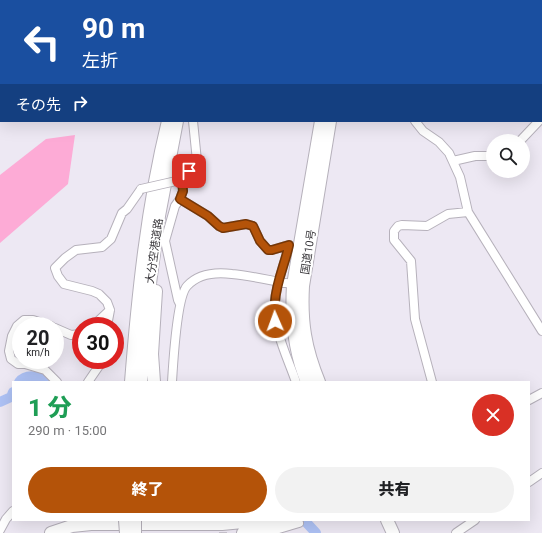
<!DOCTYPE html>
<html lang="ja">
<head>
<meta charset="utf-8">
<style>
	:root { --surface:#fff; --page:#f2f2f2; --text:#202124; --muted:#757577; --accent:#b45309 }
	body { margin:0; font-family:Roboto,"Noto Sans JP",sans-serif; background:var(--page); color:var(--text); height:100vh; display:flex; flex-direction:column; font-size:15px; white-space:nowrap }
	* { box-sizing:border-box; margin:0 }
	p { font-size:13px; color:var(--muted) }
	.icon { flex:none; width:22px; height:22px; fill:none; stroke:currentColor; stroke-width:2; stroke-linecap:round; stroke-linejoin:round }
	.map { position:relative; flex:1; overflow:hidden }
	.details { position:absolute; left:12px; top:381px; width:518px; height:140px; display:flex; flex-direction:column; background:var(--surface); border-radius:0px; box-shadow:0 4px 16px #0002 }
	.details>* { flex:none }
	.guide { position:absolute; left:0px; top:0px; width:542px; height:122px; box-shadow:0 4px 16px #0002; background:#1a4fa0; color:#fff; overflow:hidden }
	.tools { position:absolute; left:486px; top:134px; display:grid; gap:8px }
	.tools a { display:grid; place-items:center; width:44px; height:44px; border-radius:50%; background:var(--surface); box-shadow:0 4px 16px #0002; font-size:20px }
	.speed { position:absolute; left:12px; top:317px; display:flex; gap:8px; font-size:20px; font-weight:700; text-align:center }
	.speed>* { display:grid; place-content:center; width:52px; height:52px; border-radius:50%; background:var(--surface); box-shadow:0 4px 16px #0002; line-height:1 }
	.speed small { font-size:10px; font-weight:400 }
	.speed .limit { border:6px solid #d22; background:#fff; color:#111 }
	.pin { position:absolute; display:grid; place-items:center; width:34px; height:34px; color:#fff; margin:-17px; border-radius:8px; box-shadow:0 2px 6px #0006 }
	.me { position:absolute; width:44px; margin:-22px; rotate:358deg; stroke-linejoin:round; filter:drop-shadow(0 0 3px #0008) }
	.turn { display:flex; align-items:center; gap:14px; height:84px; padding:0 16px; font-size:18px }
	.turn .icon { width:52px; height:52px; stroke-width:2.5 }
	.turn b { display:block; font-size:28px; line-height:34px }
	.then { display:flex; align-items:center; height:38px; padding:0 16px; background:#0003; gap:8px; font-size:15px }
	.round { display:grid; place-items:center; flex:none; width:42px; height:42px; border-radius:21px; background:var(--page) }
	.summary { display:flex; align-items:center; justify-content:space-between; height:68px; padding:0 16px }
	h1 { font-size:24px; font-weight:800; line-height:30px; color:#1e9e55 }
	.primary-button { display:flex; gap:8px; margin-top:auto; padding:8px 16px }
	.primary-button a { flex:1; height:46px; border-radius:24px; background:var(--accent); color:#fff; font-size:16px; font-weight:800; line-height:46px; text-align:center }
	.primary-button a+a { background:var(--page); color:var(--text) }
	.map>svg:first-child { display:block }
	.green { fill:#fdabd6 }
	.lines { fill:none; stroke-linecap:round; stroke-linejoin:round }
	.river { stroke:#aec2f5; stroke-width:10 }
	.minor-tunnel { stroke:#c9c4ce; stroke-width:8; stroke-dasharray:8 4; stroke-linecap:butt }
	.minor-casing { stroke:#b6b1bb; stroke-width:10 }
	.highway-casing { stroke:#b6b1bb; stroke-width:14 }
	.minor { stroke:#fff; stroke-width:8 }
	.highway { stroke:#fff; stroke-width:12 }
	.minor-bridge-casing { stroke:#b6b1bb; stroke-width:10; stroke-linecap:butt }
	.highway-bridge-casing { stroke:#b6b1bb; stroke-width:14; stroke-linecap:butt }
	.minor-bridge { stroke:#fff; stroke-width:8 }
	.highway-bridge { stroke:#fff; stroke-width:12 }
	.route-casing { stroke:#753606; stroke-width:10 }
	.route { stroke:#b45309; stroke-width:7 }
	.labels { text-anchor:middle; stroke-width:4; stroke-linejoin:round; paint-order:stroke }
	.street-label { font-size:11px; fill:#373539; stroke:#fff }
</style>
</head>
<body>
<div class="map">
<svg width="542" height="533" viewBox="0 0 542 533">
	<rect width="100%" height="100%" fill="#ede8f3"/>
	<path class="green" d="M 75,135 L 68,184 L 0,243 L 0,175 L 46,139 Z"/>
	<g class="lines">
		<path class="river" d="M 19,382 C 27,372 41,377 51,382
			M 0,402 L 11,397 L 13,392
			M 304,520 L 316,533"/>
		<path class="minor-tunnel" d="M 223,520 L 223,533"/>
		<g class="minor-casing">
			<path id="minor" d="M 320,0 L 320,1
				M 399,0 L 400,1
				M 33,1 L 33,0
				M 44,1 L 44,0
				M 87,1 L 88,0
				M 225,1 L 225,0
				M 0,63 L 1,62
				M 415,121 L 423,131 L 439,142 L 449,153 L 460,177 L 468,212 L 542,331
				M 520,141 L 539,121
				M 453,161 L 475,156 L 493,156
				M 182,180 L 183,191 L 180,199 L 208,216 L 219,226 L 223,228 L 246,224 L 253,226 L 260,241 L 268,250 L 272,250 L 289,245 C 285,264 276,282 275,302 C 273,330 287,356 296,382
				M 177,181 L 182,180 L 197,161 L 193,121
				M 180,199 L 175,206 L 165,241 L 178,300 L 180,304
				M 51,326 L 33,320 L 24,320 L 17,326 L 12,336 L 9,351 L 11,359 L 18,364 L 25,364 L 45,370 L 57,382
				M 93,326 L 110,310
				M 107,326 L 110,310 L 107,302 L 99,294 L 92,291 L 64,284 L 58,276 L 55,268 L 65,258 L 76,250 L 102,247 L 111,239 L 122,213 L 127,209 L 141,189
				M 55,328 L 71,335 L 81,334
				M 88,382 L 101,363 L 101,360
				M 172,382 C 173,365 177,297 187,286 C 198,274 216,272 232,274 C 254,276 276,282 298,285
				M 432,382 L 415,319 L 411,261 L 394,240 L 394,231 L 398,226 L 402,225 L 427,226 L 448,214 L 468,212
				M 529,400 L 542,393
				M 529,482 L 542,473
				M 0,530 L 6,519 L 13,511
				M 265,533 L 299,523
				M 456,533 L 475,520"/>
		</g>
		<g class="highway-casing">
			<path id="highway" d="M 199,1 L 199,0
				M 209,1 L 209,0
				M 342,1 L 342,0
				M 352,1 L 352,0
				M 131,382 C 138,294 147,207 168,121
				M 141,382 L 147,306 L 159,216 L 177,121
				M 154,382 L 152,354 L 156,291
				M 307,382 C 294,351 291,318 293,285 L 321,121
				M 319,382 C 305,348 301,322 303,286 L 330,121
				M 387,520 L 393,533
				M 51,533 L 72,526 L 91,524 L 222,524 L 264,520
				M 243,533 L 286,520"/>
		</g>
		<use href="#minor" class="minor"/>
		<use href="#highway" class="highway"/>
		<g class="minor-bridge-casing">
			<path id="minor-bridge" d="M 141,189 L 176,181"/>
		</g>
		<g class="highway-bridge-casing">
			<path id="highway-bridge" d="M 125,520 L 126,533
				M 135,533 L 135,520"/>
		</g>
		<use href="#minor-bridge" class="minor-bridge"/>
		<use href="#highway-bridge" class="highway-bridge"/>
	</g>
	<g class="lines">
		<g class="route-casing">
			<path id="route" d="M 189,171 L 182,180 L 183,191 L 180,199 L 208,216 L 219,226 L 223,228 L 246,224 L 253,226 L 260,241 L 268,250 L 272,250 L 289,245 C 285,264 276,282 275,302 C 274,308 275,315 275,321"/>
		</g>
		<use href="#route" class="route"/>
	</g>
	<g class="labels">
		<g class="street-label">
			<text transform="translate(154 251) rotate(-82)" y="4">大分空港道路</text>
			<text transform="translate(308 252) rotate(-81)" y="4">国道10号</text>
		</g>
	</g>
</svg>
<div class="tools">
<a><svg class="icon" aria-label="search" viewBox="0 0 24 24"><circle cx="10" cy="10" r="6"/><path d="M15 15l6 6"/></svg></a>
</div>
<div class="speed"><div>20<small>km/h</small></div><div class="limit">30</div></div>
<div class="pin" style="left:189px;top:171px;background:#d93025"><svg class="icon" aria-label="arrive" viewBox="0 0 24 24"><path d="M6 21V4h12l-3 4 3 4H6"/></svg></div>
<svg class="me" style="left:275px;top:321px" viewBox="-20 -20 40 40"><circle r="17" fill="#b45309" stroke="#fff" stroke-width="3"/><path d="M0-11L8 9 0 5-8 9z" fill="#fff"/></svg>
<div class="guide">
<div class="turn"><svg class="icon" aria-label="left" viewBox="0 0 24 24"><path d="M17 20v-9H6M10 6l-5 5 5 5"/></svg><div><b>90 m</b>左折</div></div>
<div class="then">その先<svg class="icon" aria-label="right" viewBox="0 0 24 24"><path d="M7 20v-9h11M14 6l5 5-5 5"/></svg></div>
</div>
<section class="details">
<div class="summary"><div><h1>1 分</h1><p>290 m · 15:00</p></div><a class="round" style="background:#d93025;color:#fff"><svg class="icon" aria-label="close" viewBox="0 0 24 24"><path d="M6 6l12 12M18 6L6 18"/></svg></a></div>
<div class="primary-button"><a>終了</a><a>共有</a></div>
</section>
</div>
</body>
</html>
